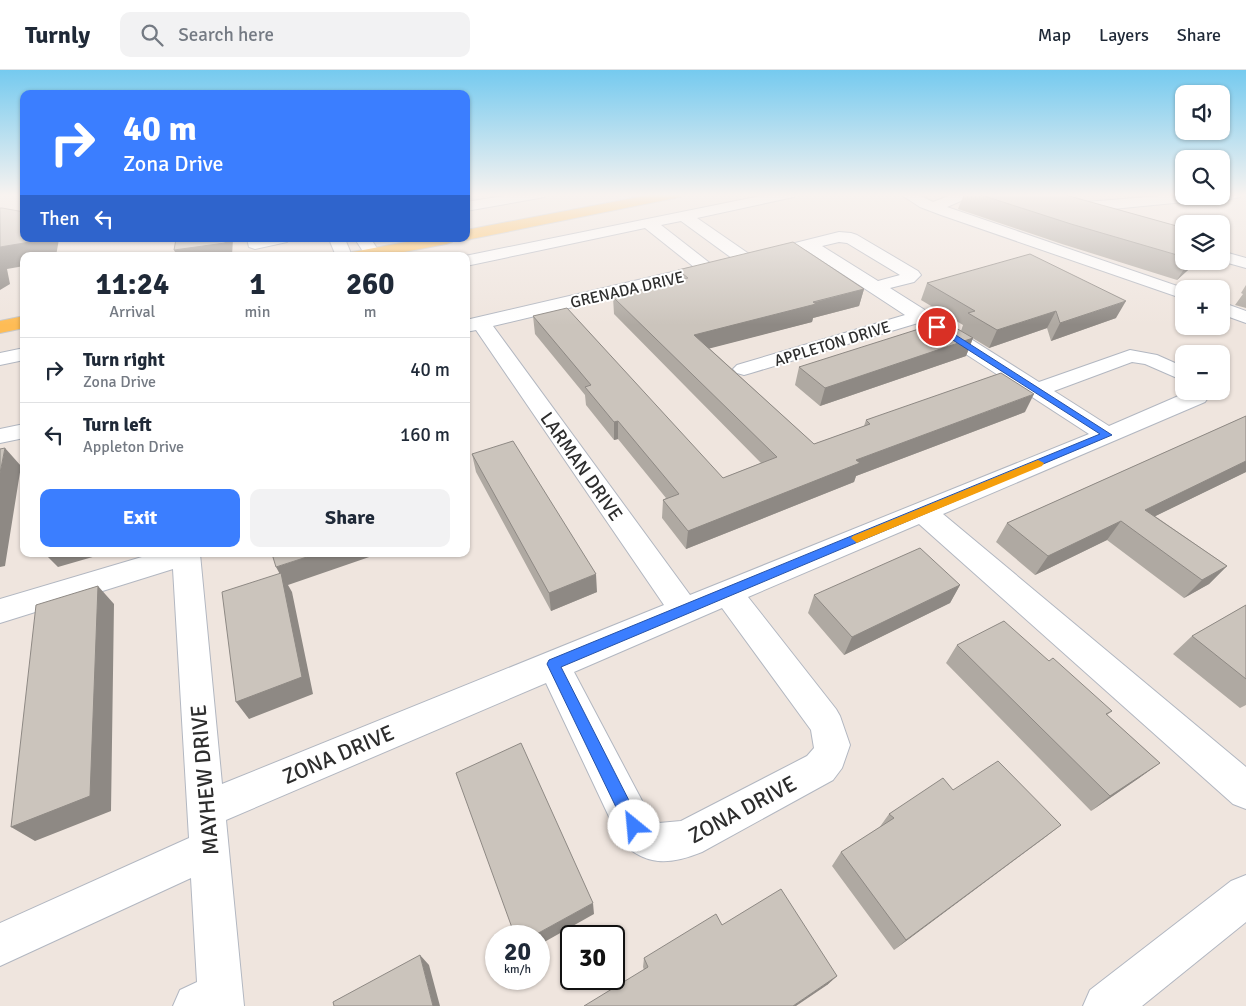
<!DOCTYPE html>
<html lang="en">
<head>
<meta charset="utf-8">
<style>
	:root { --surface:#fff; --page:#f2f2f3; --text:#1f2937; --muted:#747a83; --line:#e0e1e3; --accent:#3b7eff }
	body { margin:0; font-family:Signika,sans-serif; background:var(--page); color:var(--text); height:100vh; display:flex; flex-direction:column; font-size:19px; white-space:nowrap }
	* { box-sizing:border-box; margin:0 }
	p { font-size:16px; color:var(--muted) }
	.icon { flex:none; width:28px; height:28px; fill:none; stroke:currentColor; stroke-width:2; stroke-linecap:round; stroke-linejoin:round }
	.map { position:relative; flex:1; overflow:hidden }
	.side { position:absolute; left:20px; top:182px; width:450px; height:305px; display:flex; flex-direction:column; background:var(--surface); border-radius:10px; box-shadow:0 1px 4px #0004 }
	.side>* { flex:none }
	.banner { position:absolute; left:20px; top:20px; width:450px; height:152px; border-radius:10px; box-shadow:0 1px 4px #0004; background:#3b7eff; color:#fff; overflow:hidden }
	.fabs { position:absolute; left:1175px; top:15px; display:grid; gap:10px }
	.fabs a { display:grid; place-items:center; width:55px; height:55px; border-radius:10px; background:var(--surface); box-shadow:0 1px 4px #0004; font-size:25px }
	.speed { position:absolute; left:485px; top:855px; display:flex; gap:10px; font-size:25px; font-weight:700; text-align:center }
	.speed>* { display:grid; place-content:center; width:65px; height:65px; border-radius:50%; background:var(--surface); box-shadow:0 1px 4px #0004; line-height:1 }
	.speed small { font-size:12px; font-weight:400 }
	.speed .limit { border:2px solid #111; border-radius:8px; background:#fff; color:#111 }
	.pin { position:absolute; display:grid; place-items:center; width:42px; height:42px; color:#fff; margin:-21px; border:2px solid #fff; border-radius:50%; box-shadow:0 1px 5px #0007 }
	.me { position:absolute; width:55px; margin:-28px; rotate:332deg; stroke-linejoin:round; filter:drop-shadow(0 0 4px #0008) }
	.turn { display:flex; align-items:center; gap:18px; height:105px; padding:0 20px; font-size:22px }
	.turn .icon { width:65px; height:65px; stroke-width:2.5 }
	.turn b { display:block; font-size:35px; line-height:42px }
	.then { display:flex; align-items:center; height:48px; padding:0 20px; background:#0003; gap:10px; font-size:19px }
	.eta { display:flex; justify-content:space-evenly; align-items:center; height:85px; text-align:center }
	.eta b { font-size:30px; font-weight:800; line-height:35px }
	.action { display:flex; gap:10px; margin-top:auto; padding:10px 20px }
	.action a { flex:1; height:58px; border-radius:10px; background:var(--accent); color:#fff; font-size:20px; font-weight:800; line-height:58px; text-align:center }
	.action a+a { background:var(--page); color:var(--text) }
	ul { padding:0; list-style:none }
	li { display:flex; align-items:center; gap:15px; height:65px; padding:0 20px; border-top:1px solid var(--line) }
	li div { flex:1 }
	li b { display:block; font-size:19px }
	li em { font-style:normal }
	header { display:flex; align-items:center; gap:30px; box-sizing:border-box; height:70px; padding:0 25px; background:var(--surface); border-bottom:1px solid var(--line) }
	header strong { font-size:24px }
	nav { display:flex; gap:28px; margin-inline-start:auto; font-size:18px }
	.search { width:350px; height:45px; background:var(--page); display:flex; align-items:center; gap:12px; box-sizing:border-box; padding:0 18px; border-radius:10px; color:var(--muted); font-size:19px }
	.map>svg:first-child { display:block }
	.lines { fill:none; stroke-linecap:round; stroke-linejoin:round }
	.minor-casing { stroke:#b2b7c1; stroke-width:2 }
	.major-casing { stroke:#c8c8c8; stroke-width:2 }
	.minor { fill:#fff; fill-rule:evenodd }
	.major { fill:#febc55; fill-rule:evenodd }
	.wall { fill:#afa9a2 }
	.shaded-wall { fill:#8e8984 }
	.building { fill:#cbc4bc; stroke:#8e8984 }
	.route { fill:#3b7eff; stroke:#2652a6 }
	.slow { fill:#f59e0b }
	.labels { text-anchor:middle; stroke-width:4; stroke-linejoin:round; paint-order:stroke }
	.far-street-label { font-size:16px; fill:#2d2d2d; stroke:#fff }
	.street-label { font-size:19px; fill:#2d2d2d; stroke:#fff }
	.near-street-label { font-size:22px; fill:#2d2d2d; stroke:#fff }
</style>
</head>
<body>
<header>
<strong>Turnly</strong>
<div class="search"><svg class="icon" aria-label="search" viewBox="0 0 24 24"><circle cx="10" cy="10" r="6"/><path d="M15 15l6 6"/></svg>Search here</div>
<nav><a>Map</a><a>Layers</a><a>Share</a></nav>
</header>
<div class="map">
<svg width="1246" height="936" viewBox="0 0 1246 936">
	<rect width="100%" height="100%" fill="#efe5de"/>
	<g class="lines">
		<g class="minor-casing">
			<path id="minor" d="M 517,124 L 546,124 L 544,127 L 539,128 L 466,141 L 466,132 Z
				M 770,124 L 796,124 L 794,127 L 789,128 L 697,148 L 752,186 L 754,190 L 752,194 L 740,194 L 681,151 L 661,155 L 711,194 L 720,194 L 723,198 L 720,202 L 493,256 L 690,525 L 1089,364 L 918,253 L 751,303 L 744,305 L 737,303 L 733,299 L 737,295 L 905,245 L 806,180 L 765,191 L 759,190 L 757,186 L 759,182 L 839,162 L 851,163 L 857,165 L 918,201 L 921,205 L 914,212 L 890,218 L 1039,312 L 1130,280 L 1157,285 L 1184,297 L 1184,311 L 1145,294 L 1132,292 L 1054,321 L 1109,356 L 1190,321 L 1213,321 L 1205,332 L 943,444 L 1246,697 L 1246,739 L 1233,734 L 919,454 L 748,527 L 836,639 L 840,646 L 850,675 L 842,698 L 833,710 L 702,782 C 670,795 645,797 620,770 L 546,613 L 226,750 L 244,936 L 173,936 L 180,920 L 197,912 L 191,808 L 0,896 L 0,853 L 189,768 L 173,499 L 0,553 L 0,529 L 152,484 L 200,484 L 222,714 L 664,535 L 476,260 L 466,262 L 466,250 L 694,197 L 645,158 L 466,196 L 466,186 L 465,186 ZM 839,172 L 847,173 L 900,205 L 878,211 L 822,176 ZM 722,538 L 811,660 L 814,678 L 807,686 L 681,751 L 659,753 L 648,742 L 574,602 Z
				M 900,124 L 917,124 L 933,132 L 954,124 L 972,124 L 970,127 L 947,137 L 1186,219 L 1184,219 L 1184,229 L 941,145 L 920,137 Z
				M 1004,124 L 1025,124 L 1062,134 L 1184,124 L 1184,126 L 1212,126 L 1205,130 L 1061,144 L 1006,127 Z
				M 1221,124 L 1242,124 L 1240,127 C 1232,129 1221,131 1215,126 L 1221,126 Z
				M 247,169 L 289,169 L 287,172 L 255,179 L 249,177 Z
				M 329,169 L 345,169 L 352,186 L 336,186 Z
				M 355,169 L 371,169 L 380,183 L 378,186 L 366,186 Z
				M 1221,181 L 1246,188 L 1246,198 L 1221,191 Z
				M 1221,232 L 1246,241 L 1246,253 L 1221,244 Z
				M 24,278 L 24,290 L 0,295 L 0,283 Z
				M 24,354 L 24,368 L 0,373 L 0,359 Z
				M 1246,805 L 1246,852 L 1142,936 L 1083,936 L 1090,920 L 1231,811 Z"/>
		</g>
		<g class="major-casing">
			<path id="major" d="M 655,124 L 682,124 L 680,127 L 675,128 L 466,170 L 462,169 L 466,169 L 466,160 Z
				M 422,169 L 454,169 L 452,172 L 446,174 L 383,186 L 350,186 L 352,182 L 358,181 Z
				M 24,246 L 24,258 L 0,263 L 0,251 Z"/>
		</g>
		<use href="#minor" class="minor"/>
		<use href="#major" class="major"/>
	</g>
	<path class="wall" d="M 964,124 L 1062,124 L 1184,158 L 1184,191 L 1198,191 L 1177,210 L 1062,174 L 958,139 Z
		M 678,200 L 864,219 L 859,236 L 813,248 L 812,252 L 709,278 L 814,374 L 864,356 L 866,350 L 1025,342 L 856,406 L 854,412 L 686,479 L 662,448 L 663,430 L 666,428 L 618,369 L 614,370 L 586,335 L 585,325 L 535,264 L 533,246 L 723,408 L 761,393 L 614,244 L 613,227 L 678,211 Z
		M 927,213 L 1116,248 L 1051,271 L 1047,258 L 989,278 L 961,261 L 963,255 L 921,230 Z
		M 1246,215 L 1246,238 L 1235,235 L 1243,224 L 1241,223 Z
		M 973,268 L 966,286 L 820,336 L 795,315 L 799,297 Z
		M 1246,346 L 1246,402 L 1155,446 L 1227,496 L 1209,514 L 1184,528 L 1107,470 L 1035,505 L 996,472 L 1007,453 Z
		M 472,384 L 597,522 L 551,541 L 476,402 Z
		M 960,515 L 950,533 L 844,585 L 808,543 L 814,525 Z
		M 1246,535 L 1246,635 L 1240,638 L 1173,584 L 1192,566 Z
		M 957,575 L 1049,591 L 1112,641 L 1107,645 L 1160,693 L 1139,708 L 1091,741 L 946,593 Z
		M 953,720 L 1061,755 L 894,880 L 832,796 L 841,782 L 879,758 L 889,744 Z
		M 722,855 L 837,906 L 827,915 L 644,900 L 643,897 L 644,888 Z"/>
	<path class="shaded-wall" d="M 43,169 L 59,169 L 56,186 L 24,186 L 24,196 L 7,199 L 10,214 L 0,220 L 0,177 Z
		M 226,169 L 233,169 L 232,186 L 177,186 L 174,180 Z
		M 1189,191 L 1198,191 L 1177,210 Z
		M 864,219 L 859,236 L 813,248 L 812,252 L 692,283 L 694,265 Z
		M 1126,231 L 1116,248 L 1051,271 L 1060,253 Z
		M 1056,241 L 1047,258 L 989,278 L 997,260 Z
		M 973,268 L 966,286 L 820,336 L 825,318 Z
		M 1034,324 L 1025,342 L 856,406 L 854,412 L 686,479 L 688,461 L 856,390 Z
		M 618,351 L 618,369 L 614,370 L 614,352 Z
		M 5,378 L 21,396 L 5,496 L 0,497 L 0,403 Z
		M 1246,391 L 1246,402 L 1131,458 L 1145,440 Z
		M 1121,451 L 1107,470 L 1035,505 L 1048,486 Z
		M 45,484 L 103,484 L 58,497 Z
		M 316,484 L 378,484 L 288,515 L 292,522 L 313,624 L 249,649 L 236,632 L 282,508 L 276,497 Z
		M 1227,496 L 1209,514 L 1184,528 L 1202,510 Z
		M 596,504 L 597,522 L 551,541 L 549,523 Z
		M 960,515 L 950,533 L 844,585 L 852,567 Z
		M 98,516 L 114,534 L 111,741 L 35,771 L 11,757 Z
		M 1160,693 L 1139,708 L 1091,741 L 1110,726 Z
		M 1061,755 L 1043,769 L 894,880 L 906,870 Z
		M 593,833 L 594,844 L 539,875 L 539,866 L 533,866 Z
		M 420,885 L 429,895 L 440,936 L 433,936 Z
		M 837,906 L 827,915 L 796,936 L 793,936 Z"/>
	<path class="building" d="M 978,124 L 1062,124 L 1184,158 L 1184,187 L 1071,154 Z
		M 0,138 L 2,138 L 24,142 L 24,169 L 43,169 L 42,170 L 0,177 Z
		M 176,169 L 226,169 L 225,173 L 174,180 Z
		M 793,172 L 864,219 L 813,232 L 816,234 L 694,265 L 814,374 L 870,354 L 866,350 L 1001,303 L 1034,324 L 856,390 L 860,393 L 688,461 L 663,430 L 679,424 L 618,351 L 614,352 L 585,317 L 591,315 L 533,246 L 567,238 L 723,408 L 777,387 L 613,227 L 688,208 L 678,200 Z
		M 1030,184 L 1126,231 L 1060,253 L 1056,241 L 997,260 L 968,243 L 975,241 L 927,213 Z
		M 944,251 L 973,268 L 825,318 L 799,297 Z
		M 1246,346 L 1246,391 L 1145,440 L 1227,496 L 1202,510 L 1121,451 L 1048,486 L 1007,453 Z
		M 513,371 L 596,504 L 549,523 L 472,384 Z
		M 5,378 L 0,403 L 0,379 Z
		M 920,478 L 960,515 L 852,567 L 814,525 Z
		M 272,484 L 316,484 L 276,497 Z
		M 281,503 L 302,607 L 236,632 L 222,522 Z
		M 98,516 L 90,726 L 11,757 L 36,535 Z
		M 1246,535 L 1246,609 L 1192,566 Z
		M 1004,551 L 1049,591 L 1053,588 L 1112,641 L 1106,644 L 1160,693 L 1110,726 L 957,575 Z
		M 521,673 L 593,833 L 533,866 L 515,866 L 456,703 Z
		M 998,691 L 1061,755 L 906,870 L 841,782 L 894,748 L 889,744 L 943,708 L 953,720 Z
		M 781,819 L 837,906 L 793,936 L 584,936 L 648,897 L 644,888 L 716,844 L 722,855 Z
		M 420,885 L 433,936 L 334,936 L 333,932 Z"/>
	<linearGradient id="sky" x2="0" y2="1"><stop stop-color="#75caef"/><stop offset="0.49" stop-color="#f8f3f0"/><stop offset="1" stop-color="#f8f3f0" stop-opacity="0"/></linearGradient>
	<rect width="1246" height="255" fill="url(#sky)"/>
	<path class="route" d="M 934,255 L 940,255 L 1112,365 L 561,597 L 642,756 L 639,762 L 634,764 L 628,762 L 547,594 L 549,590 L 1100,364 L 934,258 Z"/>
	<path class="slow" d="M 1038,390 L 1044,393 L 1042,396 L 861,471 L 857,473 L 851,468 L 853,466 Z"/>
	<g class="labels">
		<g class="far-street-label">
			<text transform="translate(627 219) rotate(-13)" y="6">GRENADA DRIVE</text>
			<text transform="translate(832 273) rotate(-17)" y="6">APPLETON DRIVE</text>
		</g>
		<g class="street-label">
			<text transform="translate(582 396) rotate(55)" y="7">LARMAN DRIVE</text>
		</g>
		<g class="near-street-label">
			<text transform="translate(338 684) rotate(-23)" y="8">ZONA DRIVE</text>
			<text transform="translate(204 710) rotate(-95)" y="8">MAYHEW DRIVE</text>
			<text transform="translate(742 739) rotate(-28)" y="8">ZONA DRIVE</text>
		</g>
	</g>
</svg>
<div class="fabs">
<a><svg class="icon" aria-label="sound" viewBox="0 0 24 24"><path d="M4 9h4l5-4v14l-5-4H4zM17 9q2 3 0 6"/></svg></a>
<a><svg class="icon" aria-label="search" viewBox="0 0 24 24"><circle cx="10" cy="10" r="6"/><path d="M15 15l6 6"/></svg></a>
<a><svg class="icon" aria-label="layers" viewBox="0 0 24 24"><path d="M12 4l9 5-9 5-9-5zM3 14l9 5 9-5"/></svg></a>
<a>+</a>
<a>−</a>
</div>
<div class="speed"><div>20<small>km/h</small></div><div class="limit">30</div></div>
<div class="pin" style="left:937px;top:257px;background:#d93025"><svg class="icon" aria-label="arrive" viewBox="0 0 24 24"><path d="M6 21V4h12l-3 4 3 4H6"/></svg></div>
<svg class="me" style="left:634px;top:756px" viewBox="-20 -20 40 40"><circle r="19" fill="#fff"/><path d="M0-13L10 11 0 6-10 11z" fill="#3b7eff"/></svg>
<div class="banner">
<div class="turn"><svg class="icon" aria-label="right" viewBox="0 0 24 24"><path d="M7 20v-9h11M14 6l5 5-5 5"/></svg><div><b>40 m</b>Zona Drive</div></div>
<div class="then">Then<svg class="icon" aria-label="left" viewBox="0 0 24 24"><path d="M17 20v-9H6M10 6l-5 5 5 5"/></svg></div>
</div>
<section class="side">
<div class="eta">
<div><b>11:24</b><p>Arrival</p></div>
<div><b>1</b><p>min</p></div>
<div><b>260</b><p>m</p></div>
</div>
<ul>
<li><svg class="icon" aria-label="right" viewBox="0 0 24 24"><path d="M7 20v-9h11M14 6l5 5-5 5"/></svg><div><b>Turn right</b><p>Zona Drive</p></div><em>40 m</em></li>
<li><svg class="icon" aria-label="left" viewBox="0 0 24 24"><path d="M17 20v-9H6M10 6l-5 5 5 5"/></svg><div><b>Turn left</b><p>Appleton Drive</p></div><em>160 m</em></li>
</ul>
<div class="action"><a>Exit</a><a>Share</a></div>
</section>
</div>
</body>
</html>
